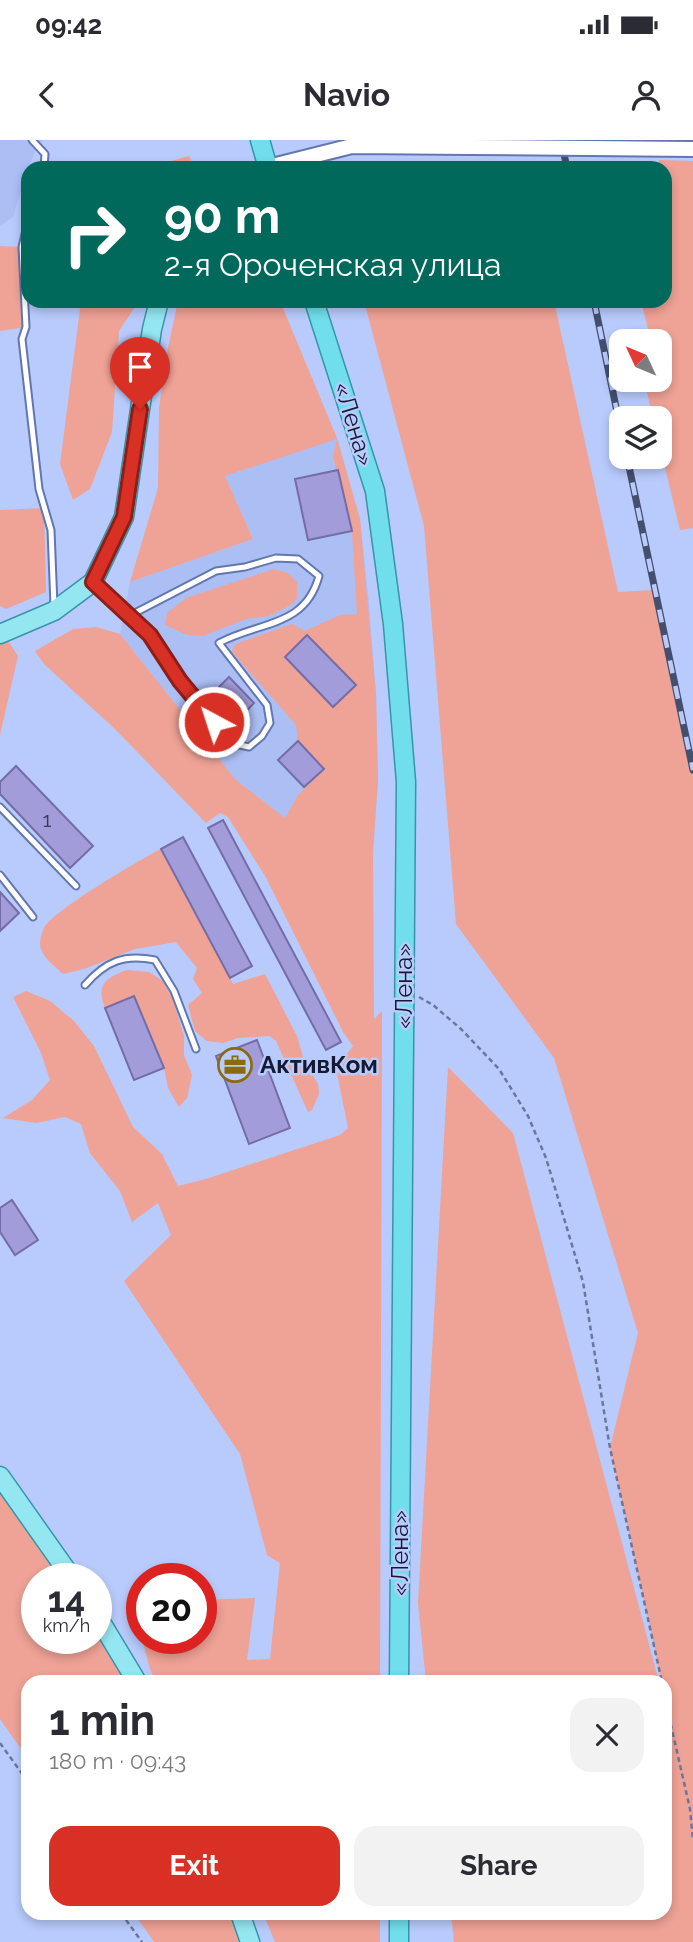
<!DOCTYPE html>
<html lang="en">
<head>
<meta charset="utf-8">
<style>
	:root { --surface:#fff; --page:#f2f2f3; --text:#2b2b33; --muted:#7c7c81; --accent:#d93025 }
	body { margin:0; font-family:Raleway,sans-serif; background:var(--page); color:var(--text); height:100vh; display:flex; flex-direction:column; font-size:26px; white-space:nowrap }
	* { box-sizing:border-box; margin:0 }
	p { font-size:23px; color:var(--muted) }
	.icon { flex:none; width:38px; height:38px; fill:none; stroke:currentColor; stroke-width:2; stroke-linecap:round; stroke-linejoin:round }
	.map { position:relative; flex:1; overflow:hidden }
	.panel { position:absolute; left:21px; top:1535px; width:651px; height:245px; display:flex; flex-direction:column; background:var(--surface); border-radius:21px; box-shadow:0 4px 10px #0003 }
	.panel>* { flex:none }
	.guide { position:absolute; left:21px; top:21px; width:651px; height:147px; border-radius:21px; box-shadow:0 4px 10px #0003; background:#00695c; color:#fff; overflow:hidden }
	.needle { width:46px; rotate:314deg }
	.tools { position:absolute; left:609px; top:189px; display:grid; gap:14px }
	.tools a { display:grid; place-items:center; width:63px; height:63px; border-radius:14px; background:var(--surface); box-shadow:0 4px 10px #0003; font-size:35px }
	.speed { position:absolute; left:21px; top:1423px; display:flex; gap:14px; font-size:35px; font-weight:700; text-align:center }
	.speed>* { display:grid; place-content:center; width:91px; height:91px; border-radius:50%; background:var(--surface); box-shadow:0 4px 10px #0003; line-height:1 }
	.speed small { font-size:18px; font-weight:400 }
	.speed .limit { border:10px solid #d22; background:#fff; color:#111 }
	.pin { position:absolute; display:grid; place-items:center; width:60px; height:60px; color:#fff; margin:-72px -30px; border-radius:50% 50% 50% 0; rotate:-45deg; box-shadow:0 0 7px #0007 }
	.pin .icon { rotate:45deg }
	.me { position:absolute; width:77px; margin:-38px; rotate:320deg; stroke-linejoin:round; filter:drop-shadow(0 0 5px #0008) }
	.turn { display:flex; align-items:center; gap:24px; height:147px; padding:0 28px; font-size:32px }
	.turn .icon { width:91px; height:91px; stroke-width:2.5 }
	.turn b { display:block; font-size:49px; line-height:60px }
	.round { display:grid; place-items:center; flex:none; width:74px; height:74px; border-radius:21px; background:var(--page) }
	.head { display:flex; align-items:center; justify-content:space-between; height:119px; padding:0 28px }
	h1 { font-size:42px; font-weight:700; line-height:52px }
	.primary-button { display:flex; gap:14px; margin-top:auto; padding:14px 28px }
	.primary-button a { flex:1; height:80px; border-radius:21px; background:var(--accent); color:#fff; font-size:28px; font-weight:700; line-height:80px; text-align:center }
	.primary-button a+a { background:var(--page); color:var(--text) }
	.status { display:flex; justify-content:space-between; align-items:center; height:49px; padding:0 35px; background:var(--surface); direction:ltr }
	.status svg { height:19px; fill:currentColor }
	header { display:flex; justify-content:space-between; align-items:center; height:91px; padding:0 28px; background:var(--surface); font-size:32px; font-weight:700 }
	.map>svg:first-child { display:block }
	.built { fill:#abbff5 }
	.green { fill:#efa296 }
	.building { fill:#a39cdb; stroke:#736ca7; stroke-width:2 }
	.lines { fill:none; stroke-linecap:round; stroke-linejoin:round }
	.service-casing { stroke:#6276af; stroke-width:9 }
	.tertiary-casing { stroke:#6276af; stroke-width:18 }
	.primary-casing { stroke:#3894a8; stroke-width:21 }
	.trunk-casing { stroke:#3894a8; stroke-width:21 }
	.path { stroke:#6a779c; stroke-width:2.5; stroke-dasharray:5 3.5; stroke-linecap:butt }
	.service { stroke:#fff; stroke-width:5 }
	.tertiary { stroke:#fff; stroke-width:14 }
	.primary { stroke:#94e6f1; stroke-width:18 }
	.trunk { stroke:#70deec; stroke-width:18 }
	.rail-casing { stroke:#444e6d; stroke-width:7 }
	.rail { stroke:#b8cbfc; stroke-width:4.5; stroke-dasharray:13; stroke-linecap:butt }
	.tertiary-bridge-casing { stroke:#6276af; stroke-width:18; stroke-linecap:butt }
	.tertiary-bridge { stroke:#fff; stroke-width:14 }
	.route-casing { stroke:#8d1f18; stroke-width:18 }
	.route { stroke:#d93025; stroke-width:12 }
	.labels { text-anchor:middle; stroke-width:5; stroke-linejoin:round; paint-order:stroke }
	.number-label { font-size:21px; fill:#373a5c }
	.street-label { font-size:24px; fill:#131a31; stroke:#b8cbfc }
	.poi-label { font-size:24px; font-weight:bold; fill:#131a31; stroke:#b8cbfc; text-anchor:start }
</style>
</head>
<body>
<div class="status"><b>09:42</b><svg viewBox="0 0 49 12"><path d="M0 12V9h3v3zM5 12V6h3v6zM10 12V3h3v9zM15 12V0h3v12zM26 1h20v11H26zM47 4h2v5h-2z"/></svg></div>
<header><svg class="icon" aria-label="back" viewBox="0 0 24 24"><path d="M15 5l-7 7 7 7"/></svg>Navio<svg class="icon" aria-label="person" viewBox="0 0 24 24"><circle cx="12" cy="8" r="4"/><path d="M4 21q1-7 8-7t8 7"/></svg></header>
<div class="map">
<svg width="693" height="1802" viewBox="0 0 693 1802">
	<rect width="100%" height="100%" fill="#b8cbfc"/>
	<path class="built" d="M 0,0 L 43,0 L 38,5 L 28,28 L 13,77 L 0,86 Z
		M 337,298 L 360,379 L 369,464 L 376,554 L 378,640 L 373,712 L 285,678 L 235,639 L 120,494 L 130,442 L 253,399 L 225,336 Z"/>
	<path class="green" d="M 189,16 L 195,28 L 149,28 L 150,27 Z
		M 659,20 L 693,21 L 693,388 L 680,390 L 660,307 L 660,278 L 653,278 L 644,240 L 660,240 L 660,201 L 651,201 L 641,161 L 665,161 L 665,28 L 660,28 Z
		M 0,106 L 22,107 L 26,187 L 0,191 Z
		M 81,161 L 139,161 L 119,191 L 112,292 L 90,349 L 73,360 L 60,324 Z
		M 178,161 L 280,161 L 337,298 L 360,379 L 376,554 L 378,640 L 373,712 L 374,879 L 382,871 L 380,1542 L 156,1542 L 150,1529 L 132,1462 L 142,1462 L 142,1498 L 201,1498 L 201,1460 L 255,1458 L 247,1520 L 270,1519 L 280,1423 L 267,1415 L 240,1314 L 124,1141 L 171,1095 L 158,1063 L 132,1082 L 120,1051 L 90,1013 L 81,984 L 65,977 L 36,983 L 3,978 L 32,960 L 50,940 L 41,913 L 13,857 L 26,851 L 50,861 L 74,881 L 94,906 L 133,987 L 162,1014 L 178,1046 L 206,1039 L 340,995 L 348,988 L 336,928 L 353,906 L 343,892 L 265,736 L 228,677 L 220,673 L 206,683 L 115,589 L 44,524 L 35,511 L 73,489 L 96,487 L 120,494 L 235,639 L 285,678 L 298,655 L 324,629 L 298,601 L 296,585 L 232,512 L 235,504 L 292,484 L 305,491 L 340,475 L 357,474 L 352,391 L 333,317 L 337,299 L 225,336 L 253,399 L 130,442 L 158,348 L 159,268 L 168,208 Z
		M 364,161 L 554,161 L 618,452 L 653,450 L 693,635 L 693,1802 L 454,1802 L 451,1773 L 665,1773 L 665,1542 L 662,1542 L 610,1308 L 638,1193 L 554,918 L 456,784 L 424,386 Z
		M 44,368 L 46,452 L 6,469 L 0,466 L 0,370 Z
		M 274,429 L 288,433 L 297,442 L 297,459 L 289,466 L 269,476 L 246,479 L 203,496 L 187,495 L 165,485 L 167,473 L 186,458 Z
		M 3,493 L 18,516 L 0,595 L 0,494 Z
		M 161,709 L 233,844 L 265,834 L 297,896 L 304,920 L 318,944 L 319,954 L 312,970 L 308,972 L 276,901 L 270,896 L 238,898 L 223,903 L 207,901 L 195,891 L 188,865 L 202,853 L 193,839 L 197,828 L 176,802 L 135,809 L 84,829 L 63,834 C 55,826 41,817 40,804 C 40,801 42,791 44,788 C 52,771 141,719 161,709 Z
		M 126,830 L 149,832 L 163,841 L 173,860 L 184,896 L 184,915 L 192,935 L 187,958 L 179,967 L 168,948 L 164,928 L 134,856 L 105,868 C 96,844 105,839 126,830 Z
		M 448,927 L 513,993 L 659,1542 L 426,1542 L 418,1463 Z
		M 0,1336 L 72,1438 L 37,1438 L 37,1498 L 96,1498 L 96,1474 L 137,1542 L 28,1542 L 28,1619 L 0,1579 Z
		M 134,1773 L 240,1773 L 250,1802 L 154,1802 Z
		M 263,1773 L 380,1773 L 380,1802 L 275,1802 Z"/>
	<path class="building" d="M 338,330 L 352,391 L 308,400 L 295,339 Z
		M 307,495 L 356,545 L 333,567 L 285,517 Z
		M 229,537 L 254,563 L 236,582 L 211,555 Z
		M 298,601 L 324,629 L 304,647 L 278,620 Z
		M 16,626 L 93,706 L 70,728 L 0,654 L 0,642 Z
		M 223,680 L 341,902 L 326,910 L 208,688 Z
		M 183,697 L 252,826 L 230,838 L 161,709 Z
		M 0,752 L 19,773 L 0,791 Z
		M 134,856 L 164,928 L 134,940 L 105,868 Z
		M 257,900 L 290,988 L 249,1004 L 216,916 Z
		M 12,1060 L 38,1100 L 15,1115 L 0,1092 L 0,1068 Z"/>
	<g class="lines">
		<g class="service-casing">
			<path id="service" d="M 32,0 L 45,14 L 44,28
				M 28,81 L 22,107 L 26,187 L 22,199 L 39,349 L 51,390 L 54,466
				M 95,444 L 150,495 L 180,542 L 231,603 L 249,607 L 262,596 L 270,583 L 267,565 L 219,503 C 259,481 305,488 319,436 L 298,419 L 276,418 L 245,427 L 216,431 L 129,476
				M 0,667 L 76,746
				M 0,735 L 33,777
				M 85,845 C 106,821 124,814 155,820 L 174,851 L 196,909"/>
		</g>
		<g class="tertiary-casing">
			<path id="tertiary" d="M 268,27 L 352,6 L 470,7"/>
		</g>
		<g class="primary-casing">
			<path id="primary" d="M 0,494 L 54,471 L 93,442 L 124,377 L 152,189 L 159,161
				M 0,1336 L 72,1438
				M 96,1474 L 137,1542
				M 240,1773 L 250,1802"/>
		</g>
		<g class="trunk-casing">
			<path id="trunk" d="M 260,0 L 268,28
				M 314,161 L 375,351 L 393,484 L 406,642 L 399,1542
				M 399,1773 L 399,1802"/>
		</g>
		<path class="path" d="M 419,857 L 433,865 L 461,889 L 499,929 L 528,976 L 546,1018 L 583,1142 L 610,1308 L 662,1542
			M 665,1559 L 690,1669 L 693,1700
			M 0,1603 L 28,1642
			M 121,1773 L 142,1802"/>
		<use href="#service" class="service"/>
		<use href="#tertiary" class="tertiary"/>
		<use href="#primary" class="primary"/>
		<use href="#trunk" class="trunk"/>
		<g class="rail-casing">
			<path id="rail" d="M 561,0 L 567,28
				M 594,161 L 621,291
				M 627,317 L 693,630"/>
		</g>
		<use href="#rail" class="rail"/>
		<g class="tertiary-bridge-casing">
			<path id="tertiary-bridge" d="M 470,7 L 693,9"/>
		</g>
		<use href="#tertiary-bridge" class="tertiary-bridge"/>
	</g>
	<g class="lines">
		<g class="route-casing">
			<path id="route" d="M 140,269 L 124,377 L 93,442 L 150,495 L 180,541 L 214,582"/>
		</g>
		<use href="#route" class="route"/>
	</g>
	<defs>
		<g id="office-ring" transform="scale(1.75)"><circle r="9.5" fill="#b8cbfc" stroke="#896b0b" stroke-width="1.5"/><path d="M-6-3h4V-5.5h4V-3h4V5H-6ZM-1-4.5V-3h2v-1.5ZM-6 0V1H6V0Z" fill="#896b0b"/></g>
	</defs>
	<g fill-rule="evenodd">
		<use href="#office-ring" x="235" y="925"/>
	</g>
	<g class="labels">
		<g class="number-label">
			<text x="47" y="687">1</text>
		</g>
		<g class="street-label">
			<text transform="translate(354 284) rotate(73)" y="8">«Лена»</text>
			<text transform="translate(404 846) rotate(-90)" y="8">«Лена»</text>
			<text transform="translate(400 1413) rotate(-90)" y="8">«Лена»</text>
		</g>
		<g class="poi-label">
			<text x="260" y="933">АктивКом</text>
		</g>
	</g>
</svg>
<div class="tools">
<a><svg class="needle" viewBox="-14 -14 28 28"><path d="M0-13l5 13h-10z" fill="#e53935"/><path d="M0 13l5-13h-10z" fill="#7c7c81"/></svg></a>
<a><svg class="icon" aria-label="layers" viewBox="0 0 24 24"><path d="M12 4l9 5-9 5-9-5zM3 14l9 5 9-5"/></svg></a>
</div>
<div class="speed"><div>14<small>km/h</small></div><div class="limit">20</div></div>
<div class="pin" style="left:140px;top:269px;background:#d93025"><svg class="icon" aria-label="arrive" viewBox="0 0 24 24"><path d="M6 21V4h12l-3 4 3 4H6"/></svg></div>
<svg class="me" style="left:214px;top:582px" viewBox="-20 -20 40 40"><circle r="17" fill="#d93025" stroke="#fff" stroke-width="3"/><path d="M0-11L8 9 0 5-8 9z" fill="#fff"/></svg>
<div class="guide">
<div class="turn"><svg class="icon" aria-label="right" viewBox="0 0 24 24"><path d="M7 20v-9h11M14 6l5 5-5 5"/></svg><div><b>90 m</b>2-я Ороченская улица</div></div>
</div>
<section class="panel">
<div class="head"><div><h1>1 min</h1><p>180 m · 09:43</p></div><a class="round"><svg class="icon" aria-label="close" viewBox="0 0 24 24"><path d="M6 6l12 12M18 6L6 18"/></svg></a></div>
<div class="primary-button"><a>Exit</a><a>Share</a></div>
</section>
</div>
</body>
</html>
